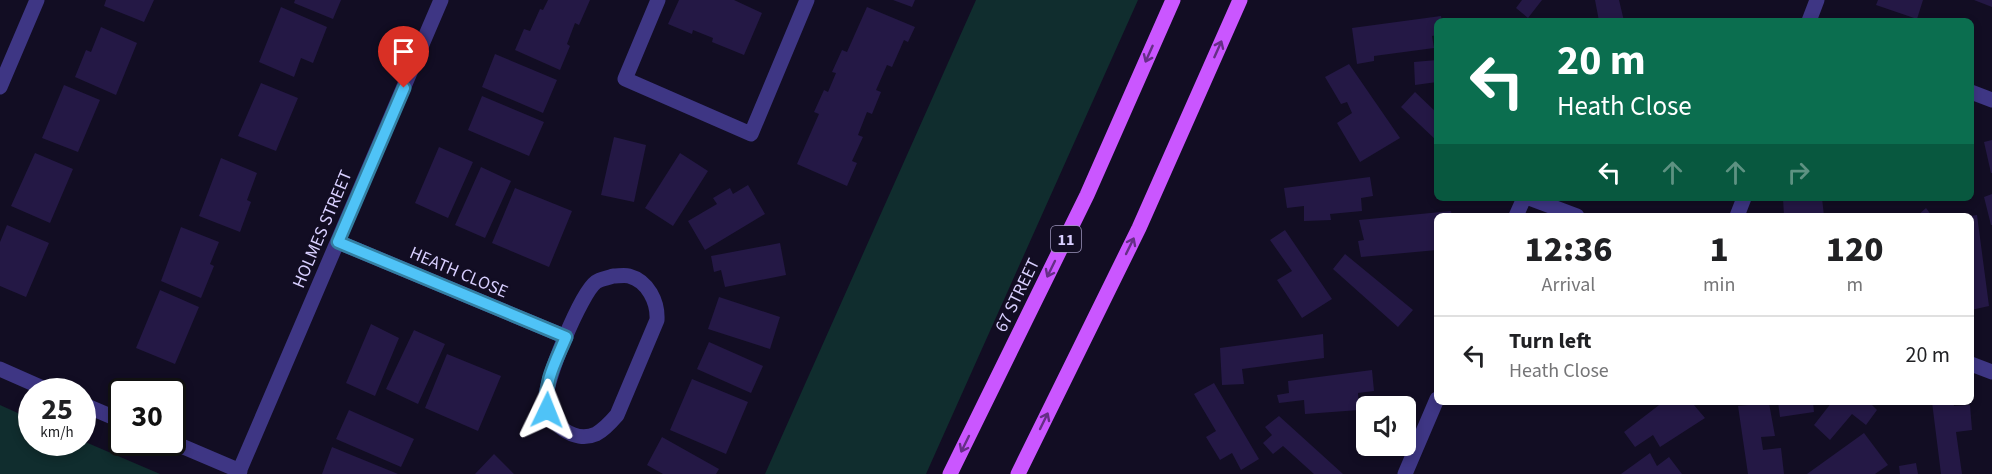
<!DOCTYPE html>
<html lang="en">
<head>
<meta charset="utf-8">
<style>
	:root { --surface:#fff; --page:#f2f2f2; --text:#202124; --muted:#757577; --line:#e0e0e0 }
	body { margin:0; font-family:"Source Sans 3",sans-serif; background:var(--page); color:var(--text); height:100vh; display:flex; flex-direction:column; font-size:22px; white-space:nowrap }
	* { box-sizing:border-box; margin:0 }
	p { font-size:20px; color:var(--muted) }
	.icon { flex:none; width:33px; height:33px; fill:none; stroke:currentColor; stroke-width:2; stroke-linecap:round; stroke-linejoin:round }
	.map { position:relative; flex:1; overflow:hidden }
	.side { position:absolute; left:1434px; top:213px; width:540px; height:192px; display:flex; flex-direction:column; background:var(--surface); border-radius:9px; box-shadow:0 3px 9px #0003 }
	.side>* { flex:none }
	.hud { position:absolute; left:1434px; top:18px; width:540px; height:183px; border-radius:9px; box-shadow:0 3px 9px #0003; background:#0b6e4f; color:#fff; overflow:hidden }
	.tools { position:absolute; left:1356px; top:396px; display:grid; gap:12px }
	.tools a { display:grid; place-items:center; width:60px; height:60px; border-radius:9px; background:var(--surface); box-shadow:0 3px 9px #0003; font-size:30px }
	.speed { position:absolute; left:18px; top:378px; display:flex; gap:12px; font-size:30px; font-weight:700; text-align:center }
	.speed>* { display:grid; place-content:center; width:78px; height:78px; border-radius:50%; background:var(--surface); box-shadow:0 3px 9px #0003; line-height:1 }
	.speed small { font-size:15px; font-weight:400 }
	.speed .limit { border:3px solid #111; border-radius:9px; background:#fff; color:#111 }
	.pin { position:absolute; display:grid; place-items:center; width:51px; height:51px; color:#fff; margin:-62px -26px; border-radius:50% 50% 50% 0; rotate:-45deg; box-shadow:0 0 6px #0007 }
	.pin .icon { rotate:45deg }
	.me { position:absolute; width:66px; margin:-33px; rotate:2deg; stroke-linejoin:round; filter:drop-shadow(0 0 4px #0008) }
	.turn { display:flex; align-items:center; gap:21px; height:126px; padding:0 24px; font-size:27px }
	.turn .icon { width:78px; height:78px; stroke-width:2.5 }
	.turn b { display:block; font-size:42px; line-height:51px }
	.lanes { display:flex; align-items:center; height:57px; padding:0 24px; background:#0003; justify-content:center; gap:30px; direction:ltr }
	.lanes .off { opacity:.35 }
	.eta { display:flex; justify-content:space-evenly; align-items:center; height:102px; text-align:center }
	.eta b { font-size:36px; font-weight:800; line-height:42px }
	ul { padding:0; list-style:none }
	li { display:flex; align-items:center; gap:18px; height:78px; padding:0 24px; border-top:2px solid var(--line) }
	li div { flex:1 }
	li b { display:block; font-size:22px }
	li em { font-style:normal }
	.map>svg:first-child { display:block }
	.green { fill:#102d2e }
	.building { fill:#241845 }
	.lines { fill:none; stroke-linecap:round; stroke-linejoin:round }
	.service { stroke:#3e3684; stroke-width:15 }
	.minor { stroke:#3e3684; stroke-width:15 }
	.primary { stroke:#ca56ff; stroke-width:15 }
	.oneway { stroke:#652e86 }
	.route-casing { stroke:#337fa1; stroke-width:15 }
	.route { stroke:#4fc3f7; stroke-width:10 }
	.labels { text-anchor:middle; stroke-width:5; stroke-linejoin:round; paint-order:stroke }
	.shield { fill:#120d23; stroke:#9d95bd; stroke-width:1.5 }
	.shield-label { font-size:16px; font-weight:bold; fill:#d8cfff }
	.street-label { font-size:18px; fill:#d8cfff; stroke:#120d23 }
</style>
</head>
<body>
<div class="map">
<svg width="1992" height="474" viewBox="0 0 1992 474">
	<rect width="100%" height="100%" fill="#120d23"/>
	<path class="green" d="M 976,0 L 1138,0 L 926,474 L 765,474 Z
		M 0,405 L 31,419 L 32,442 L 82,442 L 83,441 L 160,474 L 0,474 Z"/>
	<path class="building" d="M 106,0 L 154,0 L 144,22 L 104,6 Z
		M 295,0 L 341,0 L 333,19 L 294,3 Z
		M 548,0 L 590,0 L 579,25 L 575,23 L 567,44 L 570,46 L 560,70 L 515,50 L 524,29 L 530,31 L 540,9 L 543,10 Z
		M 679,0 L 734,0 L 762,13 L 744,55 L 712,42 L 713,38 L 693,30 L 692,34 L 668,24 Z
		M 893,0 L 915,0 L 912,7 Z
		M 1522,0 L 1542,0 L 1528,18 L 1516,8 Z
		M 1595,0 L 1619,0 L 1624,21 L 1599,21 Z
		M 1878,0 L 1923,0 L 1917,19 L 1876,5 Z
		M 1974,0 L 1992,0 L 1992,7 Z
		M 281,7 L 327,27 L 313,63 L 301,58 L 294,77 L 259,62 Z
		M 867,7 L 915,27 L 908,42 L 904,40 L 892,67 L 887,65 L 876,90 L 881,92 L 872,114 L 867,112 L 858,135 L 863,137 L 852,161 L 857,163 L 847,186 L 797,164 L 819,114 L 814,112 L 824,90 L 828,92 L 836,73 L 832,72 L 842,50 L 847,52 Z
		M 1441,16 L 1442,21 L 1437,21 L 1437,35 L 1432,36 L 1434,48 L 1374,56 L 1374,61 L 1357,64 L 1352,28 Z
		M 101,27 L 137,43 L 116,95 L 75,77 L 86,50 L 91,52 Z
		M 495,54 L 557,80 L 543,113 L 482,87 Z
		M 1437,60 L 1437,82 L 1415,85 L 1414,62 Z
		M 1349,64 L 1400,138 L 1360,162 L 1337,123 L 1352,113 L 1347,102 L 1341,104 L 1325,77 Z
		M 261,83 L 298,98 L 276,151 L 238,136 Z
		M 64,85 L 100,100 L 78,152 L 42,138 Z
		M 1415,92 L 1437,113 L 1437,141 L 1401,107 Z
		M 482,96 L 544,122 L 529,156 L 468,130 Z
		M 614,137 L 646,145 L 634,202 L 601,195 Z
		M 1992,140 L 1992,173 L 1991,173 L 1984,142 Z
		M 439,147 L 473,162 L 448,218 L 415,203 Z
		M 35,153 L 73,169 L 50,223 L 11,206 Z
		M 680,153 L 708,171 L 673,226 L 645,208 Z
		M 221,158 L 257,173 L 247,200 L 251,202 L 240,232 L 199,216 Z
		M 481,167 L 511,181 L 485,238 L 455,225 Z
		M 1370,177 L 1373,196 L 1361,198 L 1362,211 L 1330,214 L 1331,220 L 1304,221 L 1304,206 L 1287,208 L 1284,188 Z
		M 748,185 L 765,214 L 705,250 L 688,221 L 717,204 L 713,198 L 730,188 L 733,194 Z
		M 515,188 L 572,211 L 549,267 L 492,243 Z
		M 1992,194 L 1992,225 L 1991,225 L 1984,197 Z
		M 1783,198 L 1822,198 L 1824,216 L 1784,216 Z
		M 1926,208 L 1932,216 L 1917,216 Z
		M 1451,211 L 1452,216 L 1437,216 L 1437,250 L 1361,257 L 1358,241 L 1364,240 L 1359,220 Z
		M 1977,215 L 1989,306 L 1971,310 L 1971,216 Z
		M 7,225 L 49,243 L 26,297 L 0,286 L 0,242 Z
		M 181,227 L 219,242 L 210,264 L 214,266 L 201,298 L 161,281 Z
		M 1285,230 L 1332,299 L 1302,318 L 1277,280 L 1292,271 L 1270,240 Z
		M 780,243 L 786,275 L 725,287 L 721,270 L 714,272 L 711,256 Z
		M 1345,254 L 1413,310 L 1398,327 L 1333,269 Z
		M 160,290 L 199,307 L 175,364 L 136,348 Z
		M 719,297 L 780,317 L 770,349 L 708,329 Z
		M 371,324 L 399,338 L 375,396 L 346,383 Z
		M 414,330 L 445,344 L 418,404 L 386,389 Z
		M 1323,334 L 1324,358 L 1242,369 L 1244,384 L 1222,385 L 1220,348 Z
		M 709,342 L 763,366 L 751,393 L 697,369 Z
		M 447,354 L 501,376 L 478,431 L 425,408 Z
		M 1372,370 L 1374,391 L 1358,393 L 1359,410 L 1305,414 L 1304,400 L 1279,403 L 1277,395 L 1289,393 L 1288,381 Z
		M 692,379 L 748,402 L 726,454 L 670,430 Z
		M 1214,383 L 1259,459 L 1241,470 L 1232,453 L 1220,460 L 1206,437 L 1216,431 L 1194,394 Z
		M 1663,402 L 1699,402 L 1694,405 L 1705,418 L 1660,447 L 1653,435 L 1635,447 L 1624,432 Z
		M 1778,402 L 1813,402 L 1814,412 L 1780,417 Z
		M 1832,402 L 1869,402 L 1877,410 L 1866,425 L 1852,414 L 1830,440 L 1814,425 Z
		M 1932,402 L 1953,402 L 1954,406 L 1970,405 L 1972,430 L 1956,432 L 1962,474 L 1941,474 Z
		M 1769,403 L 1775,436 L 1761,437 L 1763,450 L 1781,448 L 1784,474 L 1748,474 L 1738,406 Z
		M 349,410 L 414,439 L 401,467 L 336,439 Z
		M 1279,416 L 1343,474 L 1314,474 L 1283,446 L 1273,454 L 1263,443 L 1272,435 L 1265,427 Z
		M 1864,433 L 1888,465 L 1875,474 L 1807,474 Z
		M 662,437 L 719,469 L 716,474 L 663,474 L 647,465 Z
		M 332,447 L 398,474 L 322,474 Z
		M 1650,453 L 1657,466 L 1669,457 L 1682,474 L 1621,474 Z
		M 494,454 L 514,474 L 475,474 Z
		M 1916,463 L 1918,474 L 1900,474 L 1899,466 Z"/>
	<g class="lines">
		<path class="service" d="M 658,0 L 625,79 L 751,134 L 807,0
			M 1971,92 L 1992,100"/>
		<path class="minor" d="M 1809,21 L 1817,0
			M 0,87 L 37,0
			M 1529,198 L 1577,216
			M 1516,216 L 1524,198
			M 1737,216 L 1744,198
			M 338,242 L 566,337
			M 613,276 C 618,276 625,275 629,276 C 648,281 658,302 657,320 L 617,415 C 611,422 605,429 596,434 C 574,444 548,423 546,401 C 544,382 581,293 596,282 C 600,279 608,278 613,276 Z
			M 1971,364 L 1992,372
			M 0,369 L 52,392
			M 82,404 L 122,421
			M 172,442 L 240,471
			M 238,474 L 441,0
			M 1405,474 L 1437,399"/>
		<path class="primary" d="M 950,474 L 1087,195 L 1173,0
			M 1018,474 L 1139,228 L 1240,0"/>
	</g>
	<defs><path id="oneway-shaft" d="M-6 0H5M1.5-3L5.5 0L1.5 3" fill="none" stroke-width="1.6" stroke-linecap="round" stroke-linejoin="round" transform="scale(1.5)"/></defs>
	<g class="oneway">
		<use href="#oneway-shaft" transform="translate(1218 49) rotate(-66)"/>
		<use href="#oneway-shaft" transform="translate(1149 54) rotate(114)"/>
		<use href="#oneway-shaft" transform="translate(1130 246) rotate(-64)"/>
		<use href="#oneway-shaft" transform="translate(1051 269) rotate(116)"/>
		<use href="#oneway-shaft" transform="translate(1044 421) rotate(-64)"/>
		<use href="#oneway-shaft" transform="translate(965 444) rotate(116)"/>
	</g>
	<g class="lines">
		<g class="route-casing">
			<path id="route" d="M 404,88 L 338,242 L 566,337 C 556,361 543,383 547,410"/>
		</g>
		<use href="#route" class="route"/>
	</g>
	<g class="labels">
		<rect class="shield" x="1051" y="226" width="30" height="26" rx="4.5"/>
		<g class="shield-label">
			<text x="1066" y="245">11</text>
		</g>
		<g class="street-label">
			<text transform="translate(322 229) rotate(-67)" y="6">HOLMES STREET</text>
			<text transform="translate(459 272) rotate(23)" y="6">HEATH CLOSE</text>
			<text transform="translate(1017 295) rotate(-64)" y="6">67 STREET</text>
		</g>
	</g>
</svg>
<div class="tools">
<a><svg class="icon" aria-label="sound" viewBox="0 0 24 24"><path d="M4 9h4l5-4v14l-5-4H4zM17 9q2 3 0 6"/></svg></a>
</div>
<div class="speed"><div>25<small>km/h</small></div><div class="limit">30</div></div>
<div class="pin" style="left:404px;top:88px;background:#d93025"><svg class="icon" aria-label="arrive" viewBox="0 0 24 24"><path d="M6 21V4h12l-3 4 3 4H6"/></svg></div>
<svg class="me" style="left:547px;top:410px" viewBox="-20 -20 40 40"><path d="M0-17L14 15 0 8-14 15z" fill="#4fc3f7" stroke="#fff" stroke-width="4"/></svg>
<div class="hud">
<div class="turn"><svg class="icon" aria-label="left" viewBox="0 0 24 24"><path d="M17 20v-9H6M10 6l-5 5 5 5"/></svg><div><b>20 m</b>Heath Close</div></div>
<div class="lanes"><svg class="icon" aria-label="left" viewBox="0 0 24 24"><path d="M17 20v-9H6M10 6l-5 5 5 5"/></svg><svg class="icon off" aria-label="ahead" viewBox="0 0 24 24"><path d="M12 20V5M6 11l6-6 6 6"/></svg><svg class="icon off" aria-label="ahead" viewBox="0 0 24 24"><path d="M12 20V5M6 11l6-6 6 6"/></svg><svg class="icon off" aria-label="right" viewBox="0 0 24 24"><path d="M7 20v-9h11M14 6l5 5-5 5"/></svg></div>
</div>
<section class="side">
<div class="eta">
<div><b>12:36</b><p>Arrival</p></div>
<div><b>1</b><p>min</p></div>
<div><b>120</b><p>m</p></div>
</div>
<ul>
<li><svg class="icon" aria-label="left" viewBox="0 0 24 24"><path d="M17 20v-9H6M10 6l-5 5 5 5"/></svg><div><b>Turn left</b><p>Heath Close</p></div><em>20 m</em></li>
</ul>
</section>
</div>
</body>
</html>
